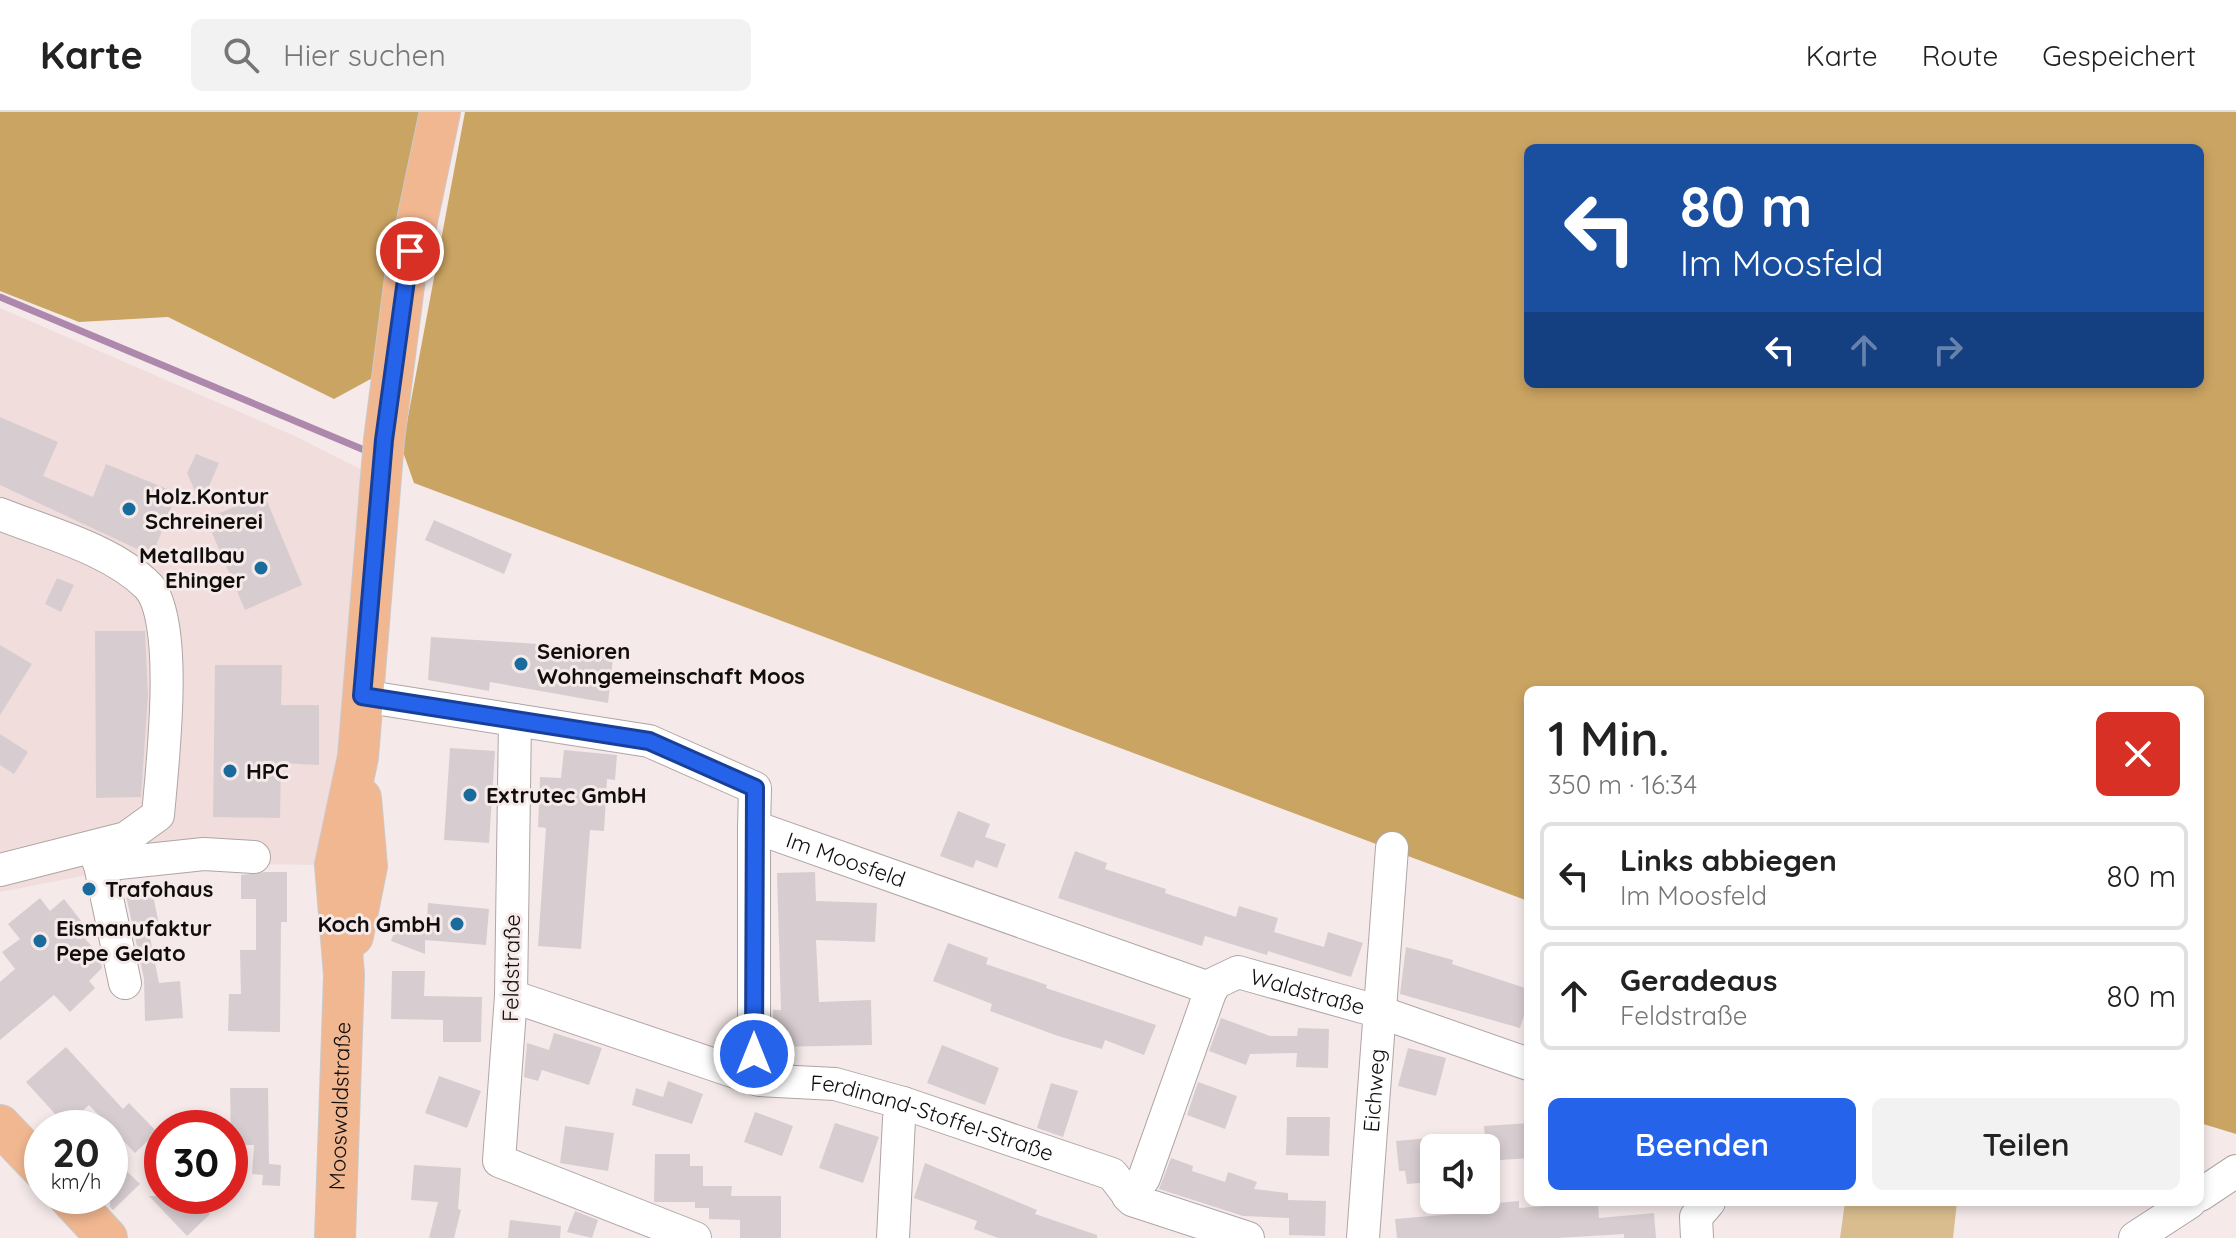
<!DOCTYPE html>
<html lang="de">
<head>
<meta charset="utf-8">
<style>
	:root { --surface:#fff; --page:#f2f2f2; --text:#222; --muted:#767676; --line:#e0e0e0; --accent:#2563eb }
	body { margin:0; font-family:Quicksand,sans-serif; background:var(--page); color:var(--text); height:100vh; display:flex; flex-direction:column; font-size:30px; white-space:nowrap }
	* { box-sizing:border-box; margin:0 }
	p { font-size:26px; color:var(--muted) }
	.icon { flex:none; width:44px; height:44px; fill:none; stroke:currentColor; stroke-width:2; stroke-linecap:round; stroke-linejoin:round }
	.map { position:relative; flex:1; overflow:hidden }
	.details { position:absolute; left:1524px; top:574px; width:680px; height:520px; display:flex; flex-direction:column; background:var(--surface); border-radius:12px; box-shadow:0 4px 12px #0003 }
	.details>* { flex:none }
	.banner { position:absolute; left:1524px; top:32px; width:680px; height:244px; border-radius:12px; box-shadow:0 4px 12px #0003; background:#1a4fa0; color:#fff; overflow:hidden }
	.controls { position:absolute; left:1420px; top:1022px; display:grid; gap:16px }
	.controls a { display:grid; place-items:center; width:80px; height:80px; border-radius:12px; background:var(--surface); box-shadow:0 4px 12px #0003; font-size:40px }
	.speed { position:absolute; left:24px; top:998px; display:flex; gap:16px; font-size:40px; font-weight:700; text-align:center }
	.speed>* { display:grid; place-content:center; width:104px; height:104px; border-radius:50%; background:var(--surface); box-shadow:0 4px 12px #0003; line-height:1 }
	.speed small { font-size:20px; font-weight:400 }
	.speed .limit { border:12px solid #d22; background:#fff; color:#111 }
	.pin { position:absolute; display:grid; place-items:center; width:68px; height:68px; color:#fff; margin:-34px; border:4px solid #fff; border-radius:50%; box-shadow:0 2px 8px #0007 }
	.me { position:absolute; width:88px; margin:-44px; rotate:0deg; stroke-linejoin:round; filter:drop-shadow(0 0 6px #0008) }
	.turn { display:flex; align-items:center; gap:28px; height:168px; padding:0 24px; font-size:36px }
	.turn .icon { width:104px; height:104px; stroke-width:2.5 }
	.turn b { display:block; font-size:56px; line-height:68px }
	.lanes { display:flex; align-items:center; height:76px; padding:0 24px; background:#0003; justify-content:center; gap:40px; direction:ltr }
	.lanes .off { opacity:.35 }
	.round { display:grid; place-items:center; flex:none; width:84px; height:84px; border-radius:12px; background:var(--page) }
	.head { display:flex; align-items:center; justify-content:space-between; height:136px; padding:0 24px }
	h1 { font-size:48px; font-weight:600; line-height:60px }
	.action { display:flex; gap:16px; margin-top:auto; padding:16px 24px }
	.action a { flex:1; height:92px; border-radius:12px; background:var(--accent); color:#fff; font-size:32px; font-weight:600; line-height:92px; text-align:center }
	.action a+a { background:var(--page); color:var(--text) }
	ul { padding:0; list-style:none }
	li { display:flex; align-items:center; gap:24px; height:108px; margin:0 16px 12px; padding:0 8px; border:4px solid var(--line); border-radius:12px }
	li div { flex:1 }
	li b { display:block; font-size:30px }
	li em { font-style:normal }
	header { display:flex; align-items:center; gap:48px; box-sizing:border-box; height:112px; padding:0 40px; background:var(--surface); border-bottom:2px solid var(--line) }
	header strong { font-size:38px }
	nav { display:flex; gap:44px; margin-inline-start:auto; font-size:28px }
	.search { width:560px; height:72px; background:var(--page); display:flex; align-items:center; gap:20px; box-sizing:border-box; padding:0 28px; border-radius:12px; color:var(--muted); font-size:30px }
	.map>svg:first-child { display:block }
	.built { fill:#f1dddc }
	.green { fill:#d9bd8f }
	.forest { fill:#caa462; fill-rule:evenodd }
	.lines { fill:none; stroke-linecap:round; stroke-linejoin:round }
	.stream { stroke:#ae87ad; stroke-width:7 }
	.building { fill:#d7cdd0 }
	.minor-casing { stroke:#afa5a5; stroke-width:34 }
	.major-casing { stroke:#cacaca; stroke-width:42 }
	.minor { stroke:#fff; stroke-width:32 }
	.major { stroke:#f1b791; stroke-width:40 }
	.route-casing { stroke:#184099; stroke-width:20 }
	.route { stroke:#2563eb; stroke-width:14 }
	.poi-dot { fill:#196b9c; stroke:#f5eae9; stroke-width:3 }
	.labels { text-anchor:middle; stroke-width:6; stroke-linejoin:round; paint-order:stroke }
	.poi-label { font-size:22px; font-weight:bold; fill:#100d0c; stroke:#f5eae9; text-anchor:start }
	.street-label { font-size:22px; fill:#100d0c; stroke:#f5eae9 }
</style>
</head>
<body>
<header>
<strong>Karte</strong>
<div class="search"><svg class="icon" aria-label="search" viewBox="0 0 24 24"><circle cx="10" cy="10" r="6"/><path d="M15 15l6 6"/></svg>Hier suchen</div>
<nav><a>Karte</a><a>Route</a><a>Gespeichert</a></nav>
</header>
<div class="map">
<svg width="2236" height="1126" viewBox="0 0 2236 1126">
	<rect width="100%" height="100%" fill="#f5eae9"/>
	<path class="built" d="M 0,196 L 295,324 L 368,361 L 335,753 L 149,751 L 0,780 Z"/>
	<path class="green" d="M 1845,1090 L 1957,1090 L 1953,1126 L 1840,1126 Z"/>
	<path class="forest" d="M 0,0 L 429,0 L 378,263 L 334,287 L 168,205 L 79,210 L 0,179 Z
		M 465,0 L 2236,0 L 2236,1022 L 2200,1011 L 2200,578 L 1528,578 L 1528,789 L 414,371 L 402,337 ZM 1528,36 L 2200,36 L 2200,272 L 1528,272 Z"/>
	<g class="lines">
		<path class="stream" d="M 0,185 L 369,340"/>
	</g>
	<path class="building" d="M 0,305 L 58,330 L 43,364 L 93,385 L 106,352 L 177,381 L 152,444 L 0,373 Z
		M 196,342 L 219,351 L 201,393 L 187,361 Z
		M 264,382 L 302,473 L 245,498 L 206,407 Z
		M 434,408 L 512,442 L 504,462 L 425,428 Z
		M 57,466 L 74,473 L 61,500 L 45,492 Z
		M 95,519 L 145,519 L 148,583 L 141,685 L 96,686 Z
		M 431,525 L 614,537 L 608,591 L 490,570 L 489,579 L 428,568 Z
		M 0,533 L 32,552 L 0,603 Z
		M 215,553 L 282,553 L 281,593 L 319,593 L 319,653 L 281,651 L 280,706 L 213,705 Z
		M 0,622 L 28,640 L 14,662 L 0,653 Z
		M 450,636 L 495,639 L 489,731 L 444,728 Z
		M 564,638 L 617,643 L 615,668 L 607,667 L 604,719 L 590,718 L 581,837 L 538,834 L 546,716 L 538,715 L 540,665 L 561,666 Z
		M 958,699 L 990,712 L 985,725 L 1006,732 L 997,756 L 976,748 L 973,756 L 940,744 Z
		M 1075,739 L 1107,751 L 1105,757 L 1166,777 L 1165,781 L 1236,805 L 1239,794 L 1278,806 L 1274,820 L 1324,835 L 1328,820 L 1363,831 L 1351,865 L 1268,839 L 1267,843 L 1205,824 L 1202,834 L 1058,786 Z
		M 265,760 L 287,760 L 287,810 L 281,810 L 280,920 L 228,919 L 229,882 L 241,882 L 240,838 L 256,838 L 256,787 L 241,787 L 241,763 Z
		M 815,760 L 816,789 L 877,791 L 875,830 L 816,828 L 819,890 L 871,888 L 872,933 L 774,935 L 773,898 L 781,898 L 777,761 Z
		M 150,768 L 159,813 L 148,815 L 159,871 L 180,869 L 183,906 L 145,909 L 144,867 L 124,774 Z
		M 40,786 L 50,799 L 64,787 L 82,810 L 75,816 L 99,842 L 102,856 L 89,869 L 95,876 L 70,900 L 54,883 L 0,928 L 0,870 L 15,857 L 2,840 L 20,827 L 8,812 Z
		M 428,791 L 489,797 L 486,833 L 425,828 L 425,842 L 391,829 L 398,810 L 426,821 L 426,825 Z
		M 948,831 L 988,846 L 986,852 L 1047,873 L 1046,876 L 1156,913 L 1144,943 L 1105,928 L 1102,937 L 1058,924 L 990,899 L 992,892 L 933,869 Z
		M 1406,835 L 1453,848 L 1452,852 L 1528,877 L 1528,891 L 1520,916 L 1400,882 Z
		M 392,859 L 425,859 L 424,884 L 482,885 L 481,930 L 443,930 L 443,908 L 391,907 Z
		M 1221,906 L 1270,924 L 1297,924 L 1298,916 L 1329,917 L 1328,956 L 1296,955 L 1297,941 L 1250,942 L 1246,953 L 1209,939 Z
		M 554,921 L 602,936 L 589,973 L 542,958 L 538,969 L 524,965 L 527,931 L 549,938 Z
		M 942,933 L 999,956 L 985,993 L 927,971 Z
		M 66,935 L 123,997 L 129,991 L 157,1020 L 135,1041 L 89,993 L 66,1014 L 26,970 Z
		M 1408,936 L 1446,946 L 1436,984 L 1398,974 Z
		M 439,964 L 481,979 L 467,1016 L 425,1001 Z
		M 668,969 L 703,982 L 692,1012 L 632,993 L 636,976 L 663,985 Z
		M 1198,970 L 1237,984 L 1225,1017 L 1187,1003 Z
		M 1051,971 L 1078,979 L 1063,1025 L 1037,1016 Z
		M 230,976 L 268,976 L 269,1052 L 281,1053 L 280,1074 L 262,1073 L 263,1063 L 252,1062 L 254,1033 L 231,1033 Z
		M 755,1000 L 793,1014 L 782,1044 L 744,1030 Z
		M 1287,1005 L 1330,1005 L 1329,1044 L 1286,1043 Z
		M 835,1011 L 879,1025 L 863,1071 L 819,1056 Z
		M 1528,1011 L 1528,1046 L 1487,1049 L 1484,1014 Z
		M 565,1014 L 614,1021 L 608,1059 L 560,1051 Z
		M 1430,1026 L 1431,1070 L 1407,1072 L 1405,1059 L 1399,1059 L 1396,1029 Z
		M 655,1042 L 690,1042 L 690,1054 L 703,1054 L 703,1074 L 732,1074 L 731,1084 L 781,1084 L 781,1126 L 740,1126 L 740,1108 L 709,1107 L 709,1096 L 695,1096 L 695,1090 L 654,1090 Z
		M 110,1043 L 140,1072 L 113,1098 L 110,1095 Z
		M 1171,1046 L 1193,1054 L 1192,1059 L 1225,1070 L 1228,1060 L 1257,1070 L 1254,1077 L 1288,1081 L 1288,1088 L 1326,1089 L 1325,1124 L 1289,1123 L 1289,1106 L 1243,1104 L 1159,1077 Z
		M 925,1051 L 1037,1098 L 1035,1102 L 1097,1123 L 1097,1126 L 998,1126 L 974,1117 L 977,1109 L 914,1086 Z
		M 414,1053 L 461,1056 L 458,1097 L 461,1098 L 454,1126 L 429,1126 L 438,1090 L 411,1088 Z
		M 149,1084 L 193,1084 L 210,1102 L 187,1124 Z
		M 1519,1089 L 1519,1096 L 1598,1090 L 1599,1106 L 1654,1101 L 1656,1126 L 1624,1126 L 1624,1122 L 1557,1126 L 1397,1126 L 1395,1107 L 1478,1100 L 1477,1093 Z
		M 575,1099 L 598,1108 L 592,1126 L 567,1120 Z
		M 510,1108 L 561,1114 L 560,1126 L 508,1126 Z"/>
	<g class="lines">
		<g class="minor-casing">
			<g id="minor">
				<path d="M 0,402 C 47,421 111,437 148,474 C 180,508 162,656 158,703 L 126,726 L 0,758"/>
				<path d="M 362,584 L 515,608 L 511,884 L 499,1049 L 695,1126"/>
				<path id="s1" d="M 515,608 L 649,629 L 755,676 L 754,715 L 1212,877"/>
				<path d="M 93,737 L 100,753 L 125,871"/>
				<path d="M 100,753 L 204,742 L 254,745"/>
				<path id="s2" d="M 511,884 L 759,968 L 835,972 L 903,991 L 1112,1062 L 1132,1088 L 1248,1126"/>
				<path d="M 748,964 L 754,942 L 754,715"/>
				<path d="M 2200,1083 L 2236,1059"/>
				<path id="s3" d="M 1128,1084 L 1144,1066 L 1213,872 L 1238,860 L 1377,899 L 1528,952"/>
				<path d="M 893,1126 L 899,1007 L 903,991"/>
				<path id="s4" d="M 1363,1126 L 1392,736"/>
				<path d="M 1697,1126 L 1696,1105 L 1709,1090"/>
				<path d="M 2135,1126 L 2190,1090"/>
			</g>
		</g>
		<g class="major-casing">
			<g id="major">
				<path d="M 353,824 L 367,754 L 361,686"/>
				<path d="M 0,1013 L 42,1057"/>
				<path d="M 68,1084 L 107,1126"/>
				<path id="s5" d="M 335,1126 L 344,863 L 335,753 L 358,645 L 384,328 L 405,166 L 440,0"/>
			</g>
		</g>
		<use href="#minor" class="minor"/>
		<use href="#major" class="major"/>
	</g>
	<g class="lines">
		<g class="route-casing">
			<path id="route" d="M 410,139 L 384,328 L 362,584 L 649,629 L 755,676 L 754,942"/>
		</g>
		<use href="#route" class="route"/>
	</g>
	<g class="poi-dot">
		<circle cx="129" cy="397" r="8"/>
		<circle cx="261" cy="456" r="8"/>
		<circle cx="521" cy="552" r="8"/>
		<circle cx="230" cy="659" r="8"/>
		<circle cx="470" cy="683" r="8"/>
		<circle cx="89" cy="777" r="8"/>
		<circle cx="457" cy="812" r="8"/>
		<circle cx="40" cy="829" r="8"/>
	</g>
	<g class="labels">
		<g class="poi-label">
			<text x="145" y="392">Holz.Kontur<tspan x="145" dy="25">Schreinerei</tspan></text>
			<text x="245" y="451" text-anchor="end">Metallbau<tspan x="245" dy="25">Ehinger</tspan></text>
			<text x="537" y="547">Senioren<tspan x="537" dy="25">Wohngemeinschaft Moos</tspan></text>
			<text x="246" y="667">HPC</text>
			<text x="486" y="691">Extrutec GmbH</text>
			<text x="105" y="785">Trafohaus</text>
			<text x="441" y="820" text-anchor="end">Koch GmbH</text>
			<text x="56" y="824">Eismanufaktur<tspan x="56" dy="25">Pepe Gelato</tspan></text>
		</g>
		<g class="street-label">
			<text dy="8" stroke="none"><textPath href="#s1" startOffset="388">Im Moosfeld</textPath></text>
			<text transform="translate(511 856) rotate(-89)" y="8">Feldstraße</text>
			<text dy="8" stroke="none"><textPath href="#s3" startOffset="330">Waldstraße</textPath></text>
			<text dy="8" stroke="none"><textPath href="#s4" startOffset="148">Eichweg</textPath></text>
			<text dy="8" stroke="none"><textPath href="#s5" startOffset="132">Mooswaldstraße</textPath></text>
			<text dy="8" stroke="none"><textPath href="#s2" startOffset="440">Ferdinand-Stoffel-Straße</textPath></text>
		</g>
	</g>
</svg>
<div class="controls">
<a><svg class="icon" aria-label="sound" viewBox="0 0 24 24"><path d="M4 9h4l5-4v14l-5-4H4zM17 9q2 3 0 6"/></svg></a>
</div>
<div class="speed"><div>20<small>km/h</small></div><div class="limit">30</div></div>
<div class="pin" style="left:410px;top:139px;background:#d93025"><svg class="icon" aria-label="arrive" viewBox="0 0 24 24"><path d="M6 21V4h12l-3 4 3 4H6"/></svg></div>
<svg class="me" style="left:754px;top:942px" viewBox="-20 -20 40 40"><circle r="17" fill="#2563eb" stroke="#fff" stroke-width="3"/><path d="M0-11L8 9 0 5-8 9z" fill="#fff"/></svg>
<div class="banner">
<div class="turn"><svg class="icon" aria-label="left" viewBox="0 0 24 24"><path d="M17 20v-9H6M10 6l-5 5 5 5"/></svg><div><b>80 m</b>Im Moosfeld</div></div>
<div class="lanes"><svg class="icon" aria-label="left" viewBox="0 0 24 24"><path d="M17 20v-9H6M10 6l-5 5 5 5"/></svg><svg class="icon off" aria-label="ahead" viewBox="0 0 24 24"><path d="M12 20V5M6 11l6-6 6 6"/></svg><svg class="icon off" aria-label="right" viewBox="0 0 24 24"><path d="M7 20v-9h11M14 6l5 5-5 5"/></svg></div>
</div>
<section class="details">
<div class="head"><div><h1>1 Min.</h1><p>350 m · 16:34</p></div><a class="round" style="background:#d93025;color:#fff"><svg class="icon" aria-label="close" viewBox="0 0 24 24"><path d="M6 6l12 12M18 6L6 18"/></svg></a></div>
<ul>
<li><svg class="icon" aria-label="left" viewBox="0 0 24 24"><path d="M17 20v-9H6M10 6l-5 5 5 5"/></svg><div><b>Links abbiegen</b><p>Im Moosfeld</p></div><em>80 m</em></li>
<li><svg class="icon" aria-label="ahead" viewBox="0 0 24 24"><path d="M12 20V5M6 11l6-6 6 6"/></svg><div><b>Geradeaus</b><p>Feldstraße</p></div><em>80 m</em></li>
</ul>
<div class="action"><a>Beenden</a><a>Teilen</a></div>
</section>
</div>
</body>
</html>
